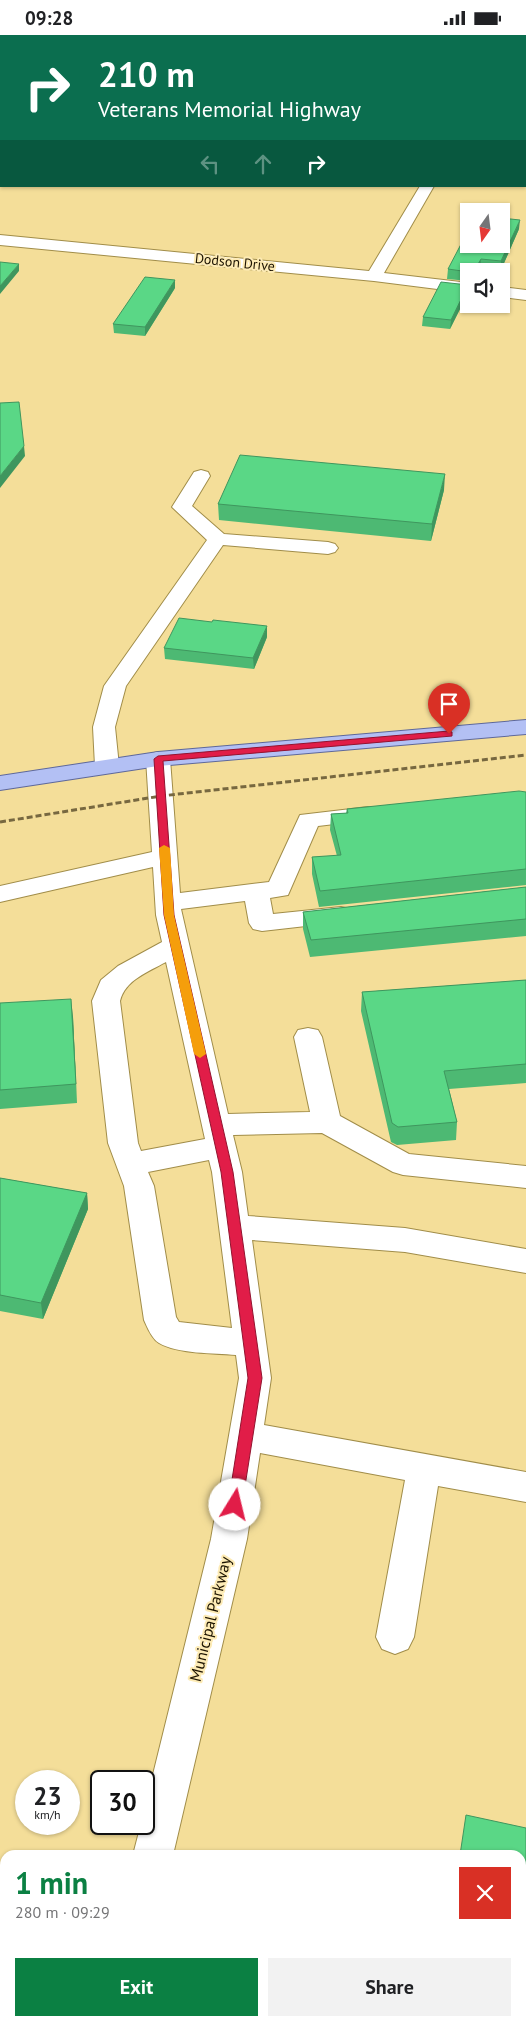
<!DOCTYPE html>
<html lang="en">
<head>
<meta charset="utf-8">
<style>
	:root { --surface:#fff; --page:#f2f2f2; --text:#202124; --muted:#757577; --accent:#0b8043 }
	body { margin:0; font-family:"PT Sans",sans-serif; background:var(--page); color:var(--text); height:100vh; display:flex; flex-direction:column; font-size:19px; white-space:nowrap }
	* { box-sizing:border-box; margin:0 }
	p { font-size:16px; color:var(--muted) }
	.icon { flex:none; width:28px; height:28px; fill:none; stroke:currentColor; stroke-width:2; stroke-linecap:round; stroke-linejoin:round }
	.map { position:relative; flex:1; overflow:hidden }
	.drawer { position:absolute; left:0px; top:1815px; width:526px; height:176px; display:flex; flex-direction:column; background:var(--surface); border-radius:15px 15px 0 0; box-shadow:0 1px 4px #0004 }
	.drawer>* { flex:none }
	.hud { position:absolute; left:0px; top:0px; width:526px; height:152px; box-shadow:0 1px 4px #0004; background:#0b6e4f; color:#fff; overflow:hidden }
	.needle { width:32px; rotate:194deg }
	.buttons { position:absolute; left:460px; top:168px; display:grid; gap:10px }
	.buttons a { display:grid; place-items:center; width:50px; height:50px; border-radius:0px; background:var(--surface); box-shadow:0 1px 4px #0004; font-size:25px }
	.speed { position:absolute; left:15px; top:1735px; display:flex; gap:10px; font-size:25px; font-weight:700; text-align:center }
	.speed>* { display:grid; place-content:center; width:65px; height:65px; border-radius:50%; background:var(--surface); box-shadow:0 1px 4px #0004; line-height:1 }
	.speed small { font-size:12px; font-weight:400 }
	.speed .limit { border:2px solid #111; border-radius:8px; background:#fff; color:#111 }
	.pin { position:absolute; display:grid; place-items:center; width:42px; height:42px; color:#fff; margin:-51px -21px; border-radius:50% 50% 50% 0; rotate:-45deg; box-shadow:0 0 5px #0007 }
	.pin .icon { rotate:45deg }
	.me { position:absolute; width:55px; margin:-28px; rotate:9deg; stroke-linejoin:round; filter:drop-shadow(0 0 4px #0008) }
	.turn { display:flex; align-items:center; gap:18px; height:105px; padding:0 15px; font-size:22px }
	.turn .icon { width:65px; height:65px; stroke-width:2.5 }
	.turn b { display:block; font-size:35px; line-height:42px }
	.lanes { display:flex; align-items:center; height:48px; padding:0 15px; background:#0003; justify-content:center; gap:25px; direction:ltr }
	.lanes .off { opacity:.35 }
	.round { display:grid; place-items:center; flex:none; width:52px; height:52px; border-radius:0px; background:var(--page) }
	.overview { display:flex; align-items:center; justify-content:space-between; height:85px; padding:0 15px }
	h1 { font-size:30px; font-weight:700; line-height:38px; color:var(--accent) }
	.primary-button { display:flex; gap:10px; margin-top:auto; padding:10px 15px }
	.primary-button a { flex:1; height:58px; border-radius:0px; background:var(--accent); color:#fff; font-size:20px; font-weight:700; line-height:58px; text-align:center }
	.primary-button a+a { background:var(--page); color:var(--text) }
	.status { display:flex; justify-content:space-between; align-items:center; height:35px; padding:0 25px; background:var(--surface); direction:ltr }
	.status svg { height:14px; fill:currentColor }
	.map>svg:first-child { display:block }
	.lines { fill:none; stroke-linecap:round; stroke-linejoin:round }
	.minor-casing { stroke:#a18d49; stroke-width:2 }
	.major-casing { stroke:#5e689a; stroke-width:2 }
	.minor { fill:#fff; fill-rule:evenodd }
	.major { fill:#b3c0f4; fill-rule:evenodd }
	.rail { stroke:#776840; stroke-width:3; stroke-dasharray:6 3; stroke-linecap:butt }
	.wall { fill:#4db973 }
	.shaded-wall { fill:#3f965e }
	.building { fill:#5ad786; stroke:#3f965e }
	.route { fill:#e11d48; stroke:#92132f }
	.slow { fill:#f59e0b }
	.labels { text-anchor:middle; stroke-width:4; stroke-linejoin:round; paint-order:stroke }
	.far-street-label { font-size:14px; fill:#1c1300; stroke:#fdebb5 }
	.street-label { font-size:16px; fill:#1c1300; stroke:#fdebb5 }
</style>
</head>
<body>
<div class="status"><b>09:28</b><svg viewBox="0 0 49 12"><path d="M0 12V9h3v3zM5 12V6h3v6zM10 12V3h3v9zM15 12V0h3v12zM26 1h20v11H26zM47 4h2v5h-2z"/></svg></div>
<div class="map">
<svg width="526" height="1991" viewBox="0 0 526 1991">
	<rect width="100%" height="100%" fill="#f4de99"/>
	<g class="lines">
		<g class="minor-casing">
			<path id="minor" d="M 0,54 L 1,54 L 1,67 L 0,67 Z
				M 420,151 L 434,151 L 384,238 L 469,248 L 469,258 L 374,246 L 0,210 L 0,200 L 369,236 Z
				M 501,252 L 526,255 L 526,265 L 501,262 Z
				M 201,435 L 208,437 L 210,441 L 192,471 L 224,499 L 328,507 L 335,509 L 338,513 L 335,517 L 328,519 L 223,510 L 126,651 L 115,692 L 119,731 L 115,736 L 107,738 L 99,736 L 95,731 L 93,692 L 104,651 L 207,505 L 172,472 L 194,437 Z
				M 158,717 L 166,719 L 170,724 L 180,858 L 269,847 L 300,780 L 368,772 L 377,774 L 380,779 L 377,784 L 318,791 L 288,860 L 270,863 L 273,879 L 341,872 L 350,874 L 354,880 L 350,886 L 262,896 L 253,894 L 249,888 L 245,866 L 181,874 L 228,1079 L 310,1077 L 294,1002 L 298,995 L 308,993 L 318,995 L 322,1002 L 340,1081 L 409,1119 L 526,1131 L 526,1153 L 403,1140 L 393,1137 L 322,1098 L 233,1100 L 242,1137 L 248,1181 L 405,1193 L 526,1214 L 526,1238 L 405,1217 L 252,1205 L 271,1343 L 264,1390 L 526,1437 L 526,1467 L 438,1451 L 414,1602 L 408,1614 L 395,1619 L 382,1614 L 376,1602 L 405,1445 L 260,1418 L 247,1504 L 173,1820 L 133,1820 L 141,1789 L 144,1789 L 144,1776 L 211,1504 L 239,1343 L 236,1320 C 214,1318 177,1319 159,1308 C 152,1304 147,1292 144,1285 L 124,1151 L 108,1108 L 92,966 L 101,945 L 118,931 L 162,907 L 156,880 L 153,832 L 0,867 L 0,851 L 152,817 L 146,724 L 150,719 ZM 166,927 L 205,1104 L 141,1116 L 138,1108 L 120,966 C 125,945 148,937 166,927 ZM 209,1125 L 212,1137 L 232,1293 L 179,1287 L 176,1282 L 154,1151 L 148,1137 Z
				M 90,1986 L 134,1986 L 133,1991 L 89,1991 Z
				M 322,1986 L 366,1986 L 365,1991 L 321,1991 Z"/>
		</g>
		<g class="major-casing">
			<path id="major" d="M 526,685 L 526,699 L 158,731 L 0,755 L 0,741 L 158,717 Z"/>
		</g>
		<use href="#minor" class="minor"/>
		<use href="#major" class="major"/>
		<path class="rail" d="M 0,787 L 161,761 L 526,720"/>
	</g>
	<path class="wall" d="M 526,98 L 526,141 L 525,141 L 525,100 Z
		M 519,194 L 501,235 L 480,233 L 478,236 L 469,236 L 469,246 L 447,244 L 448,234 Z
		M 468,250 L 467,260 L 450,294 L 422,291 L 423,282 Z
		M 175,253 L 145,301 L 114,298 L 113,289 Z
		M 444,455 L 431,506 L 219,485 L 218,469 Z
		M 267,602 L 254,634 L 165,624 L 164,613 Z
		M 526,757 L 526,850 L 319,872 L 312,839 L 312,822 L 337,821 L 330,795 L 331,779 L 346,778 L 347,774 Z
		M 526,852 L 526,901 L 310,922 L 303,894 L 303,877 Z
		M 526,945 L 526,1048 L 449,1054 L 457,1087 L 456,1105 L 397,1110 L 391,1107 L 361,976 L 362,957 Z
		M 0,968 L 73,982 L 77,1068 L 0,1074 Z
		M 0,1143 L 87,1158 L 88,1174 L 43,1284 L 0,1276 Z"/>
	<path class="shaded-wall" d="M 520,185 L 519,194 L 501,235 L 501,226 Z
		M 481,224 L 480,233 L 478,236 L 474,236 Z
		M 19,229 L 19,236 L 0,259 L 0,251 Z
		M 175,245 L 175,253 L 145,301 L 145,292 Z
		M 468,250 L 467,260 L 450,294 L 451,285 Z
		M 24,411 L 25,421 L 0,453 L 0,441 Z
		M 445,439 L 444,455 L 431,506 L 432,489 Z
		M 267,591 L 267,602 L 254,634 L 253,623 Z
		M 71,964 L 73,982 L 77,1068 L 76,1049 Z
		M 87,1158 L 88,1174 L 43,1284 L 41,1268 Z"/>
	<path class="building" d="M 437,0 L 458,0 L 469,1 L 436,1 Z
		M 526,98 L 526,132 L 525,132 L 525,100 Z
		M 501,183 L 520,185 L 501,226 L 481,224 L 474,236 L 469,237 L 448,234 L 469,194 L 469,209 L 501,209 Z
		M 0,227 L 19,229 L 0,251 Z
		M 145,242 L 175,245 L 145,292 L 113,289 Z
		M 441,247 L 468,250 L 451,285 L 423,282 Z
		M 19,367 L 24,411 L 0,441 L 0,368 Z
		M 240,420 L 445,439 L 432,489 L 218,469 Z
		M 179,583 L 212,587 L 213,585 L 267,591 L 253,623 L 164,613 Z
		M 519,756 L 526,757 L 526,834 L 320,856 L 312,822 L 341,820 L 331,779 L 348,778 L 347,774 Z
		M 526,852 L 526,884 L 311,905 L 303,877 Z
		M 526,945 L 526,1029 L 444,1036 L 457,1087 L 398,1092 L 392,1088 L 362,957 Z
		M 71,964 L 76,1049 L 0,1055 L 0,968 Z
		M 0,1143 L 87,1158 L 41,1268 L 0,1260 Z
		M 466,1780 L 526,1793 L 526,1991 L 436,1991 L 436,1986 L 521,1986 L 521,1820 L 460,1820 Z"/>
	<path class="route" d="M 449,696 L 452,697 L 452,701 L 163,726 L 174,880 L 233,1137 L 262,1343 L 242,1470 L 240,1474 L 235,1476 L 230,1474 L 228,1470 L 248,1343 L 221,1137 L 164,880 L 154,724 L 158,721 Z"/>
	<path class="slow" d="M 164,810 L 170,813 L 174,880 L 206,1019 L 200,1023 L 194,1019 L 164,880 L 159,813 Z"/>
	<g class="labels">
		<g class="far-street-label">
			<text transform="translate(235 227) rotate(6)" y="5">Dodson Drive</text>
		</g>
		<g class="street-label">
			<text transform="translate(210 1584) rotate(-76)" y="6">Municipal Parkway</text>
		</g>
	</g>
</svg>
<div class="buttons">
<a><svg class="needle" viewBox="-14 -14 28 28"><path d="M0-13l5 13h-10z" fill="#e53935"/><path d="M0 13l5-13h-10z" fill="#757577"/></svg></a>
<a><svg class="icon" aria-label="sound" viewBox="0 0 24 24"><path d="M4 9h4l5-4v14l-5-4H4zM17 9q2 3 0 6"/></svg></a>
</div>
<div class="speed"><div>23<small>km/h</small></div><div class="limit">30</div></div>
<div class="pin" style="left:449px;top:699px;background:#d93025"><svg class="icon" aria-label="arrive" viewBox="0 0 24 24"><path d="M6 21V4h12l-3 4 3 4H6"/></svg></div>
<svg class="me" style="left:235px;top:1470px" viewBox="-20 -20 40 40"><circle r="19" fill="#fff"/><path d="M0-13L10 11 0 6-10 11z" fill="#e11d48"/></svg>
<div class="hud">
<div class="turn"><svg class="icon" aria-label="right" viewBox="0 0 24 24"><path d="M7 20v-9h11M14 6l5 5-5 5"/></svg><div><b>210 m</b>Veterans Memorial Highway</div></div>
<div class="lanes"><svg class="icon off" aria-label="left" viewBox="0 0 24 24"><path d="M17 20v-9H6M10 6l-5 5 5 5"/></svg><svg class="icon off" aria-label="ahead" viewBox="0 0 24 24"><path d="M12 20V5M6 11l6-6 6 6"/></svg><svg class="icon" aria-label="right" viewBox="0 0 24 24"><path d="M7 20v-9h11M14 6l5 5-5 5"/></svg></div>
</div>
<section class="drawer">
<div class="overview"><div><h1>1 min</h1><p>280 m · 09:29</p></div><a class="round" style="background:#d93025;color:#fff"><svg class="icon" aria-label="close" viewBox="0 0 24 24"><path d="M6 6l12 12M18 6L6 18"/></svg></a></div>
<div class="primary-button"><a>Exit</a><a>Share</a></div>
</section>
</div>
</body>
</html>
